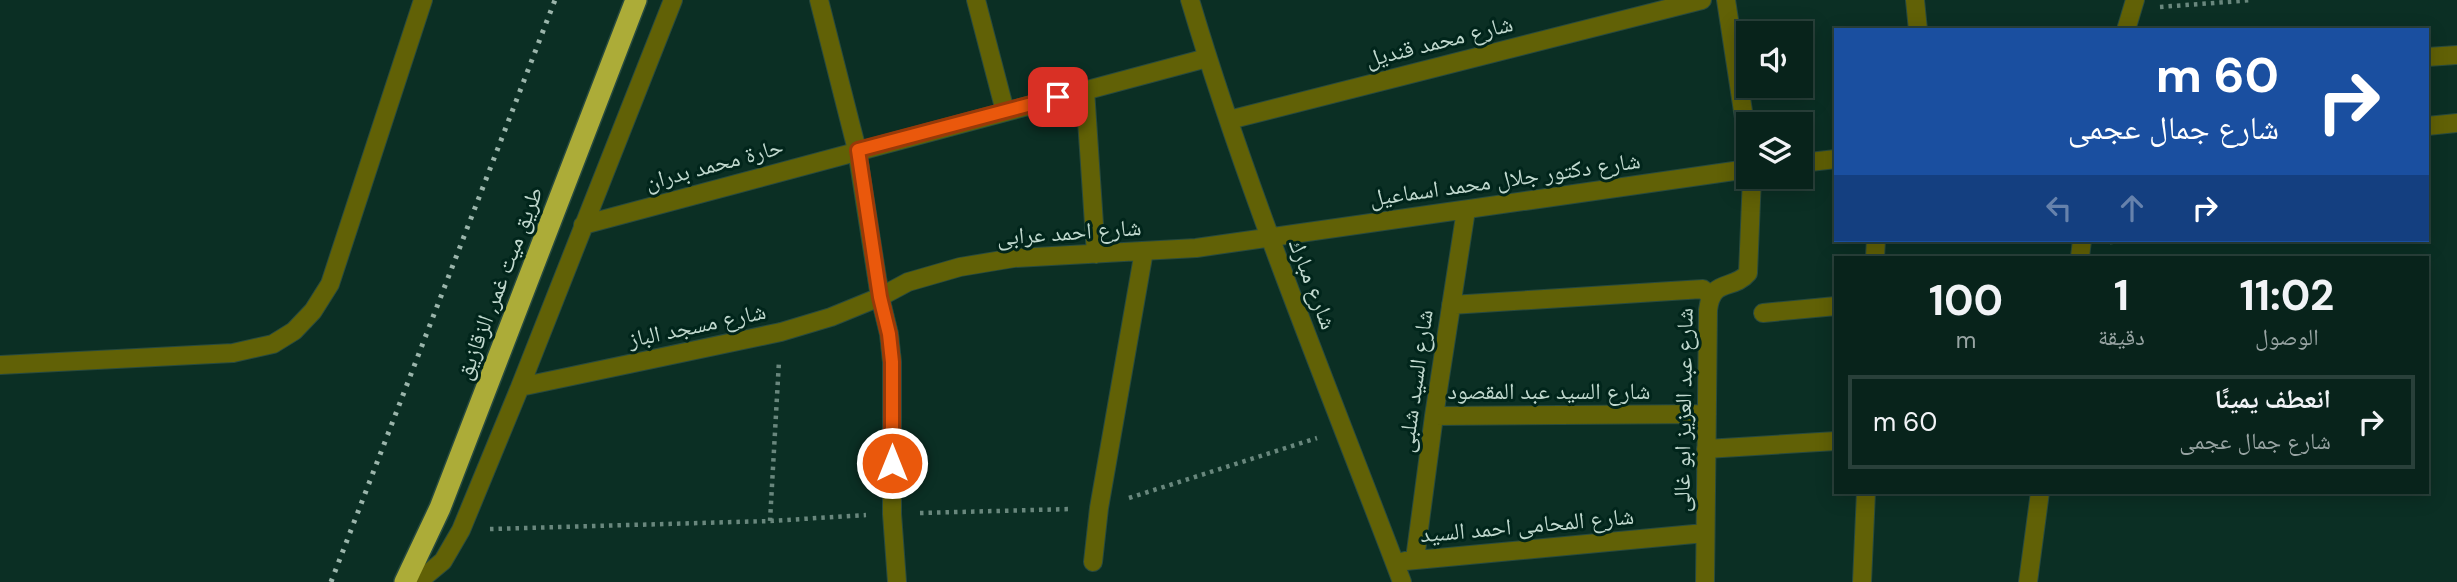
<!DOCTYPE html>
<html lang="ar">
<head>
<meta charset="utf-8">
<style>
	:root { --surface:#08231b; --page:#162f28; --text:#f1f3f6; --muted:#98a4a3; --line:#29403a }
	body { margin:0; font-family:"DM Sans","Noto Naskh Arabic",sans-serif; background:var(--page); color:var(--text); direction:rtl; height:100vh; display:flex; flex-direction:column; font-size:26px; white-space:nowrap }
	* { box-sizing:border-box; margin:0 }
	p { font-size:23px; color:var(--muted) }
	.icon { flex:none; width:38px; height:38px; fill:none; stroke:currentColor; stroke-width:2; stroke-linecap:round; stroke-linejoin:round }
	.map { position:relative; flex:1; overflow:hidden; direction:ltr }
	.panel { position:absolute; left:1834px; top:256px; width:595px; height:238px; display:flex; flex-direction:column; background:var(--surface); border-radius:0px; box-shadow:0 4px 18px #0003,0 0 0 2px var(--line); direction:rtl }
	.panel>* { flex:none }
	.banner { position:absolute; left:1834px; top:28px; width:595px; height:214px; border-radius:0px; box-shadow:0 4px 18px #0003,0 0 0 2px var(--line); direction:rtl; background:#1a4fa0; color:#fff; overflow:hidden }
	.buttons { position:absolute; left:1736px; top:21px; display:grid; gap:14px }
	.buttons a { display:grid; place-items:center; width:77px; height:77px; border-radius:0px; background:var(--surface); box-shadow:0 4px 18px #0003,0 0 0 2px var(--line); font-size:35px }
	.pin { position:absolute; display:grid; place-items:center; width:60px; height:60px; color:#fff; margin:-30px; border-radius:14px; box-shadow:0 4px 10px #0006 }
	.me { position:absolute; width:77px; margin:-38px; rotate:0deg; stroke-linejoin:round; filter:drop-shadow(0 0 5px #0008) }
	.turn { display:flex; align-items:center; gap:24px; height:147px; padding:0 35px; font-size:32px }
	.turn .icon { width:91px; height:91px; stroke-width:2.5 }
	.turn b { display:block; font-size:49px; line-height:60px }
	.lanes { display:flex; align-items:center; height:66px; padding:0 35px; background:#0003; justify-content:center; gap:35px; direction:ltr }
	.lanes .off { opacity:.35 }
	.eta { display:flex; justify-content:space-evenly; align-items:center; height:119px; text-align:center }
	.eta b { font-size:42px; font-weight:700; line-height:49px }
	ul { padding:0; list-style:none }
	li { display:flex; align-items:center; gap:21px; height:94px; margin:0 14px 10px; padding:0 21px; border:4px solid var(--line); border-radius:0px }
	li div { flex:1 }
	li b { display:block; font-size:26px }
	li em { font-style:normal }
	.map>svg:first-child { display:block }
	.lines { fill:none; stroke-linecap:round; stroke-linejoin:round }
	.street-casing { stroke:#284a3f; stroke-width:20 }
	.highway-casing { stroke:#284a3f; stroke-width:24 }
	.path { stroke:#69877d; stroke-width:4.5; stroke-dasharray:3.5 5; stroke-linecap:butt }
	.street { stroke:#616106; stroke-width:18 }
	.highway { stroke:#acac38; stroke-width:21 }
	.rail { stroke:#9bb5ab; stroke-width:5; stroke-dasharray:3.5 7; stroke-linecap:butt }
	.route-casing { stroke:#983908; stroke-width:18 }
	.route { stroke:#ea580c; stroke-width:12 }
	.labels { text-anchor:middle; stroke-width:6; stroke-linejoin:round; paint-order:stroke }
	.street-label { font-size:23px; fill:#c0d8ce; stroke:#01251b }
</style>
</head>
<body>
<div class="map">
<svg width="2457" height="582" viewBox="0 0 2457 582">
	<rect width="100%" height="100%" fill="#0b2f24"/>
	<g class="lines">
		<g class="street-casing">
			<path id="street" d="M 819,0 L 857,150 L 880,297 L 889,334 L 892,362 L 892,514 L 897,582
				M 976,0 L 1005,111
				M 1190,0 C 1249,198 1329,389 1402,582
				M 1726,0 L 1748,144
				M 1915,0 L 1918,30
				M 2126,30 L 2135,0
				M 2427,57 L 2457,55
				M 1085,90 L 1096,254
				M 1229,120 L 1702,0
				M 2427,126 L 2457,123
				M 1801,163 L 1836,159
				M 583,225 L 1207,58
				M 1875,257 L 1876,240
				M 2080,257 L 2082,240
				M 1451,305 L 1703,289 L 1710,296
				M 1763,313 L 1836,306
				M 0,365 L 233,353 L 273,344 L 294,331 L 313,311 L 330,284 L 423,0
				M 520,387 L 781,332 L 831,317 L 880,297 L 908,282 L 960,267 L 1014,258 L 1196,248 L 1748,169
				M 1434,416 L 1707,414
				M 1706,449 L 1836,441
				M 1415,559 L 1434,416 L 1466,210
				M 1405,561 L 1705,533
				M 1093,562 L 1099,508 L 1144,251
				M 418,582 L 443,561 L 461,530 L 520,387 L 673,0
				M 1705,582 L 1708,310 C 1712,277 1733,291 1748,273 L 1752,177
				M 1862,582 L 1866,492
				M 2028,582 L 2040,492"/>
		</g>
		<g class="highway-casing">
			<path id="highway" d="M 405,582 L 440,508 L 636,0"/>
		</g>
		<path class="path" d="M 2160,7 L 2253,0
			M 2110,242 L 2144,240
			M 1129,498 L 1317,438
			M 920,513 L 1072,509
			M 770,521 L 779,361
			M 490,529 L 770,521 L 866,515"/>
		<use href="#street" class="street"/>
		<use href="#highway" class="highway"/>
		<path class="rail" d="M 331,582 L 555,0"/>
	</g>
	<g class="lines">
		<g class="route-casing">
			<path id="route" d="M 892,463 L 892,362 L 889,334 L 880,297 L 858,150 L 1058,97"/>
		</g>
		<use href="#route" class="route"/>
	</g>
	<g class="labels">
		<g class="street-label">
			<text transform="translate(1439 41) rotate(-14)" y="8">شارع محمد قنديل</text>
			<text transform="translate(714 164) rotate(-15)" y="8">حارة محمد بدران</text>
			<text transform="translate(1505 179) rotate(-8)" y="8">شارع دكتور جلال محمد اسماعيل</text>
			<text transform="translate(1069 232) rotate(-4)" y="8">شارع احمد عرابى</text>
			<text transform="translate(499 283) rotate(-69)" y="8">طريق ميت غمر, الزقازيق</text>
			<text transform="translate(1313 284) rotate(69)" y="8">شارع مبارك</text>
			<text transform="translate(697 325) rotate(-12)" y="8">شارع مسجد الباز</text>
			<text transform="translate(1415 381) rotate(-82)" y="8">شارع السيد شلبى</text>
			<text x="1549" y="399">شارع السيد عبد المقصود</text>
			<text transform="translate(1683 410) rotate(-89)" y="8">شارع عبد العزيز ابو غالى</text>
			<text transform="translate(1527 525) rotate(-5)" y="8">شارع المحامى احمد السيد</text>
		</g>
	</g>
</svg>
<div class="buttons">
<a><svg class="icon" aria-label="sound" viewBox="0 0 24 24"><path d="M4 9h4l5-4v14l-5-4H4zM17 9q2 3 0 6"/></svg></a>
<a><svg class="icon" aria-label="layers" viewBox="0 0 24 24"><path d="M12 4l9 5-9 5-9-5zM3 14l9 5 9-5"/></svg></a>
</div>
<div class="pin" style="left:1058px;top:97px;background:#d93025"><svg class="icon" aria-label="arrive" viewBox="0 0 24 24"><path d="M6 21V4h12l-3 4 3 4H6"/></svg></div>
<svg class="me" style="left:892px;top:463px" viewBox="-20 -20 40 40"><circle r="17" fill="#ea580c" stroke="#fff" stroke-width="3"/><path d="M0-11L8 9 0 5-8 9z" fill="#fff"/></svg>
<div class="banner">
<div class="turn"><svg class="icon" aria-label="right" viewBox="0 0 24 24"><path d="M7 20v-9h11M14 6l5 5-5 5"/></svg><div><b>60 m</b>شارع جمال عجمى</div></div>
<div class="lanes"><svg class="icon off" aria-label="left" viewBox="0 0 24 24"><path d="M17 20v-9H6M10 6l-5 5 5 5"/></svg><svg class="icon off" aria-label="ahead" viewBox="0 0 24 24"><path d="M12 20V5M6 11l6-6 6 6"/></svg><svg class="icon" aria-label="right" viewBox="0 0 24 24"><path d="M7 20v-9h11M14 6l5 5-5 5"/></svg></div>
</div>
<section class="panel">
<div class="eta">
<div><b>11:02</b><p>الوصول</p></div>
<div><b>1</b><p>دقيقة</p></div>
<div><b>100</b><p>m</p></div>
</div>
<ul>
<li><svg class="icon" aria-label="right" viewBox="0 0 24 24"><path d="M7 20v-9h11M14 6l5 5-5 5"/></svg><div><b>انعطف يمينًا</b><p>شارع جمال عجمى</p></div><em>60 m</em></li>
</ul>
</section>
</div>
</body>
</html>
